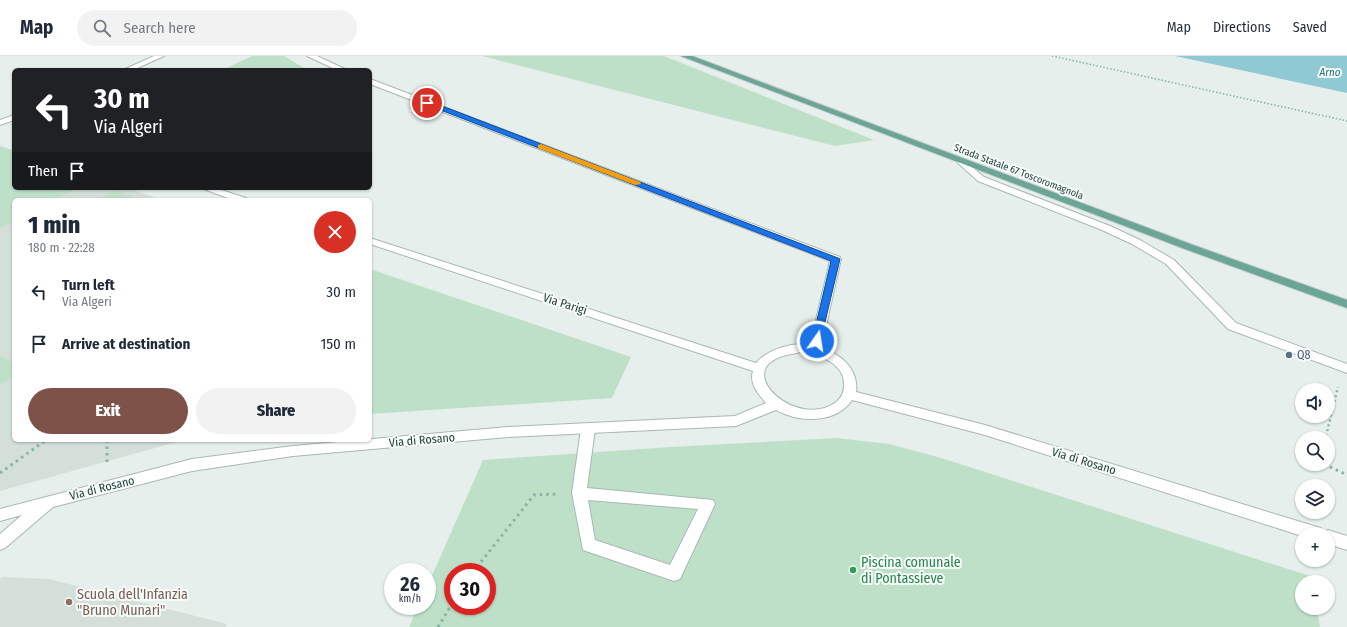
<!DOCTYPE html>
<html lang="en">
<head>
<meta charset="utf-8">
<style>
	:root { --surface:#fff; --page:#f2f2f3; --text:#1f2937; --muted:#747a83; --line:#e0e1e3; --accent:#7f5249 }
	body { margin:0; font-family:"Fira Sans Condensed",sans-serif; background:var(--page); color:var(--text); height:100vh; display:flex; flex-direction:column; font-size:15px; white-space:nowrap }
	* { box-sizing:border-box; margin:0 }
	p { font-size:13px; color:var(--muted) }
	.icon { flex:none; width:22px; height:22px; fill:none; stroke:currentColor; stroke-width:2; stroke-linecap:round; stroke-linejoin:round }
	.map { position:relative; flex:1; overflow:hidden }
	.side { position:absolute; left:12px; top:142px; width:360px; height:244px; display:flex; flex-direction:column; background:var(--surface); border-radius:6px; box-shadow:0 1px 3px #0004 }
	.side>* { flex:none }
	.guide { position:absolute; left:12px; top:12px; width:360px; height:122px; border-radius:6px; box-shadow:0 1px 3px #0004; background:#202124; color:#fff; overflow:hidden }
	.controls { position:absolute; left:1295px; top:327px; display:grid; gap:8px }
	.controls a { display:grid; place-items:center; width:40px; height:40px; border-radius:50%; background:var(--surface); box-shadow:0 1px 3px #0004; font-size:20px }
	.speed { position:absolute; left:384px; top:507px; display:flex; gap:8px; font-size:20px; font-weight:700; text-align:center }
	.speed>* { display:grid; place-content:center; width:52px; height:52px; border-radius:50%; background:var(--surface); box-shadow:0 1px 3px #0004; line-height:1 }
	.speed small { font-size:10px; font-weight:400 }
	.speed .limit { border:6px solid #d22; background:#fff; color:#111 }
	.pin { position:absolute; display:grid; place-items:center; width:34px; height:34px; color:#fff; margin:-17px; border:2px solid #fff; border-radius:50%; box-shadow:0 1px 4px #0007 }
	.me { position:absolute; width:44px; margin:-22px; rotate:13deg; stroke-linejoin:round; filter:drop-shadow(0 0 3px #0008) }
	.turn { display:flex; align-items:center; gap:14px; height:84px; padding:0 16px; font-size:18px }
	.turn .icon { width:52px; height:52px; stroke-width:2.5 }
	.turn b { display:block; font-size:28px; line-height:34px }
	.then { display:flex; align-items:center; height:38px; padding:0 16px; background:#0003; gap:8px; font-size:15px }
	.round { display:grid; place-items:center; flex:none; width:42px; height:42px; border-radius:21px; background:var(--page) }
	.overview { display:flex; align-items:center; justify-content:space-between; height:68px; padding:0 16px }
	h1 { font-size:24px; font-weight:800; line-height:30px }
	.cta { display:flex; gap:8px; margin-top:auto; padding:8px 16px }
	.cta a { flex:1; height:46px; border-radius:24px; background:var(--accent); color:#fff; font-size:16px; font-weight:800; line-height:46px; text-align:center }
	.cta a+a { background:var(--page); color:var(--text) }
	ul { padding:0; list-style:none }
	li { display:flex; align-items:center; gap:12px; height:52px; padding:0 16px }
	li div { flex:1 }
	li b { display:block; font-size:15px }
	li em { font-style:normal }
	header { display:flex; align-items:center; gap:24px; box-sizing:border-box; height:56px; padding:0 20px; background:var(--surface); border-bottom:1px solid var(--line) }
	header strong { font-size:19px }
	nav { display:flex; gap:22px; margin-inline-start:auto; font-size:14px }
	.search { width:280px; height:36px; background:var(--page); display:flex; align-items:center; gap:10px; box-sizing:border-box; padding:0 14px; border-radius:22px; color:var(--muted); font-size:15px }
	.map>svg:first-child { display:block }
	.built { fill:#d4dfda }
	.green { fill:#bfe0c8; fill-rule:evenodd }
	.water { fill:#8ec9d4 }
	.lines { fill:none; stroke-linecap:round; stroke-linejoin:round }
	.lane-casing { stroke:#a8b8b2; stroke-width:2 }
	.street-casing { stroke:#a8b8b2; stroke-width:2 }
	.primary-casing { stroke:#c2cac8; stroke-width:2 }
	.path-far2 { stroke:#86b3a5; stroke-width:1.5; stroke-dasharray:1.5 2; stroke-linecap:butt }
	.path-far1 { stroke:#86b3a5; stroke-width:2.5; stroke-dasharray:2 3; stroke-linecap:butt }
	.path { stroke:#86b3a5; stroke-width:3; stroke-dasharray:2.5 4; stroke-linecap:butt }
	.lane { fill:#fff; fill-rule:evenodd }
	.street { fill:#fff; fill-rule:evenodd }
	.primary { fill:#6aa596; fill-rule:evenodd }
	.route { fill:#1a73e8; stroke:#114b97 }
	.slow { fill:#f59e0b }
	.service-dot { fill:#5c6f8a; stroke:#f7fbf9; stroke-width:1.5 }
	.leisure-dot { fill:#2e9e5b; stroke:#f7fbf9; stroke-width:1.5 }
	.education-dot { fill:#8d6e63; stroke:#f7fbf9; stroke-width:1.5 }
	.labels { text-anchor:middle; stroke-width:4; stroke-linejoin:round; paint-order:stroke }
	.far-street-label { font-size:10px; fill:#24423a; stroke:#f7fbf9 }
	.far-water-label { font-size:11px; font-style:italic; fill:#1c6f80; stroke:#f7fbf9 }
	.street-label { font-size:12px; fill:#24423a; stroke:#f7fbf9 }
	.service-label { font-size:12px; fill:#4e5e75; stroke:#f7fbf9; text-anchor:start }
	.near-leisure-label { font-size:14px; fill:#27864d; stroke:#f7fbf9; text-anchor:start }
	.near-education-label { font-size:14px; fill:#785e54; stroke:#f7fbf9; text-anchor:start }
</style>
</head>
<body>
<header>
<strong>Map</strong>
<div class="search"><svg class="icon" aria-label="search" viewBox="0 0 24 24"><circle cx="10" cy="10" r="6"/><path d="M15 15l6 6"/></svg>Search here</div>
<nav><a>Map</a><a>Directions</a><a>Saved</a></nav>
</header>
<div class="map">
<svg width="1347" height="571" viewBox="0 0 1347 571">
	<rect width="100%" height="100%" fill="#e6efeb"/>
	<path class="built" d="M 0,90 L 14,95 L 14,132 L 127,132 L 163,144 L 14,144 L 14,384 L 184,384 L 0,435 Z
		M 3,521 L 49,523 L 227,568 L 225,571 L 0,571 L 0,523 Z"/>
	<path class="green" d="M 252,0 L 284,0 L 306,13 L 222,14 Z
		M 482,0 L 664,0 L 874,84 L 835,90 Z
		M 0,90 L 14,95 L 14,132 L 77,132 L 54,144 L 14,144 L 14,165 L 0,172 Z
		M 114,135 L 142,144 L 96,144 Z
		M 370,213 L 631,301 L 612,342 L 370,358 Z
		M 0,300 L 14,307 L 14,320 L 0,329 Z
		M 837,382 L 889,388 L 938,401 L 1313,521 L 1313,526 L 1302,526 L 1302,552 L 1317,552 L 1320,571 L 409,571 L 418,550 L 427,550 L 427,531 L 483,404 L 670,391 ZM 453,516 L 487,516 L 487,550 L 453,550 Z"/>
	<path class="water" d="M 1175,0 L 1347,0 L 1347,37 Z"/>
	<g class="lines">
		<g class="lane-casing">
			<path id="lane" d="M 961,102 L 984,121 L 1110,170 L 1140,184 L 1174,204 L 1236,267 L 1347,308 L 1347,317 L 1228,273 L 1166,208 L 1132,188 L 1102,174 L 978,125 L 958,107 L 957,105 Z
				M 588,368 L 593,369 L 595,373 L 587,432 L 713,444 L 715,448 L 680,523 L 674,525 L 583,494 L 572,437 L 581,373 L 583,369 ZM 588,444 L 698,453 L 670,509 L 595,484 Z"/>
		</g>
		<g class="street-casing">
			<path id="street" d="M 154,0 L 164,0 L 133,14 L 123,14 Z
				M 307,0 L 317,0 L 347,14 L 337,14 Z
				M 370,23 L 840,201 L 841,203 L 821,292 C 841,298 859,313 856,336 L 985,369 L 1317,471 L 1322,473 L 1324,476 L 1328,474 L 1347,480 L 1347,494 L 1328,488 L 1328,478 L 1302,478 L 1302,480 L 985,379 L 852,344 C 836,368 799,367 776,354 L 736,370 L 508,381 L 293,400 L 192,415 L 53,451 L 5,492 L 0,494 L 0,478 L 22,459 L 0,465 L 0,453 L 192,403 L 293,390 L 508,371 L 735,360 L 766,347 C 758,338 749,328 753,315 L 370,188 L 370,182 L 756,307 C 768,293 793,286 810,289 L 830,205 L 370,28 ZM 801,296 C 819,298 846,308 844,330 C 844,337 841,342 836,346 C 799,374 734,318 780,301 C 787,298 794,298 801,296 Z
				M 14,59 L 14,64 L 0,69 L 0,64 Z
				M 201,132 L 215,132 L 246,142 L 248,144 L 233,144 Z"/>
		</g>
		<g class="primary-casing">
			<path id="primary" d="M 681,0 L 692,0 L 1193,189 L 1347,244 L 1347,252 L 1185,193 Z"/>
		</g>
		<path class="path-far2" d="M 1052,0 L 1347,65"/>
		<path class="path-far1" d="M 1326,380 L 1338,331"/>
		<path class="path" d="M 1325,382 L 1326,379
			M 107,384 L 107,409
			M 1324,408 L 1347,419
			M 0,417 L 46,384
			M 473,516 L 534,439 L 556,438
			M 438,571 L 453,546"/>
		<use href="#lane" class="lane"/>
		<use href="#street" class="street"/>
		<use href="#primary" class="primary"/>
	</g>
	<path class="route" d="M 425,45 L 429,45 L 838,202 L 840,203 L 820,287 L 814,287 L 812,285 L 831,205 L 425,48 Z"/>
	<path class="slow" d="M 541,88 L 640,126 L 641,128 L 635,129 L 538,92 L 538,89 Z"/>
	<circle class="service-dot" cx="1289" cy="299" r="4"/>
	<circle class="leisure-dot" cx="853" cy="514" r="4"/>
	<circle class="education-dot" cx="69" cy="546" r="4"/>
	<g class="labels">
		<g class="far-street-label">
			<text transform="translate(1019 115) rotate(21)" y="4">Strada Statale 67 Toscoromagnola</text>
		</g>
		<g class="far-water-label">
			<text x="1330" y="20">Arno</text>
		</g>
		<g class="street-label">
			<text transform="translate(565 248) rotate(18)" y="4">Via Parigi</text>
			<text transform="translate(422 384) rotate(-5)" y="4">Via di Rosano</text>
			<text transform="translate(1084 405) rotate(17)" y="4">Via di Rosano</text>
			<text transform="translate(102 432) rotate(-14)" y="4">Via di Rosano</text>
		</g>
		<g class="service-label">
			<text x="1297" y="303">Q8</text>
		</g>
		<g class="near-leisure-label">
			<text x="861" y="511">Piscina comunale<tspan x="861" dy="16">di Pontassieve</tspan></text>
		</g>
		<g class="near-education-label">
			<text x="77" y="543">Scuola dell'Infanzia<tspan x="77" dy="16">"Bruno Munari"</tspan></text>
		</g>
	</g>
</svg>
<div class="controls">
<a><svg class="icon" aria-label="sound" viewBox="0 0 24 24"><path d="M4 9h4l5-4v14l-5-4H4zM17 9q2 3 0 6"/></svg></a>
<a><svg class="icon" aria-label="search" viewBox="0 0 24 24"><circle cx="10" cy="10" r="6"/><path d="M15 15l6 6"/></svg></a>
<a><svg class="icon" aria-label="layers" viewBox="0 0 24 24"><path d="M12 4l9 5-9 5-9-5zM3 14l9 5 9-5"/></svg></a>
<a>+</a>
<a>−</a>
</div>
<div class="speed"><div>26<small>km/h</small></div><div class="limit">30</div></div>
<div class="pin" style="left:427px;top:47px;background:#d93025"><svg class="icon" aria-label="arrive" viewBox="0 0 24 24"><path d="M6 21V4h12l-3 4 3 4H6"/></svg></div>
<svg class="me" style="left:817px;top:285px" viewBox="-20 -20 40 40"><circle r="17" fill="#1a73e8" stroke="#fff" stroke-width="3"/><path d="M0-11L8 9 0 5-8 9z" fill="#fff"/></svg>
<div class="guide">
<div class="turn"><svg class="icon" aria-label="left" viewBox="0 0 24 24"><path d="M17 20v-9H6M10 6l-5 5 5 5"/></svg><div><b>30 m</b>Via Algeri</div></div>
<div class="then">Then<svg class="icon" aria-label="arrive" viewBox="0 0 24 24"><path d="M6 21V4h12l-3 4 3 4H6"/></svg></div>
</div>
<section class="side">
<div class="overview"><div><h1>1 min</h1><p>180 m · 22:28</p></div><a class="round" style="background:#d93025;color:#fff"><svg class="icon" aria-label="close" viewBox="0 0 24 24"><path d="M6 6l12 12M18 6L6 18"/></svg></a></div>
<ul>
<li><svg class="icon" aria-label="left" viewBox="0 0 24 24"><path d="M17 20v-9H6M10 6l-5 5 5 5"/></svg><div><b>Turn left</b><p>Via Algeri</p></div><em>30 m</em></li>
<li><svg class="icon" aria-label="arrive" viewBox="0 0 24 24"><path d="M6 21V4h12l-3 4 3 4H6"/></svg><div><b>Arrive at destination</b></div><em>150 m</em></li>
</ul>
<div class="cta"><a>Exit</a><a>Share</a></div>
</section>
</div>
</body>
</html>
